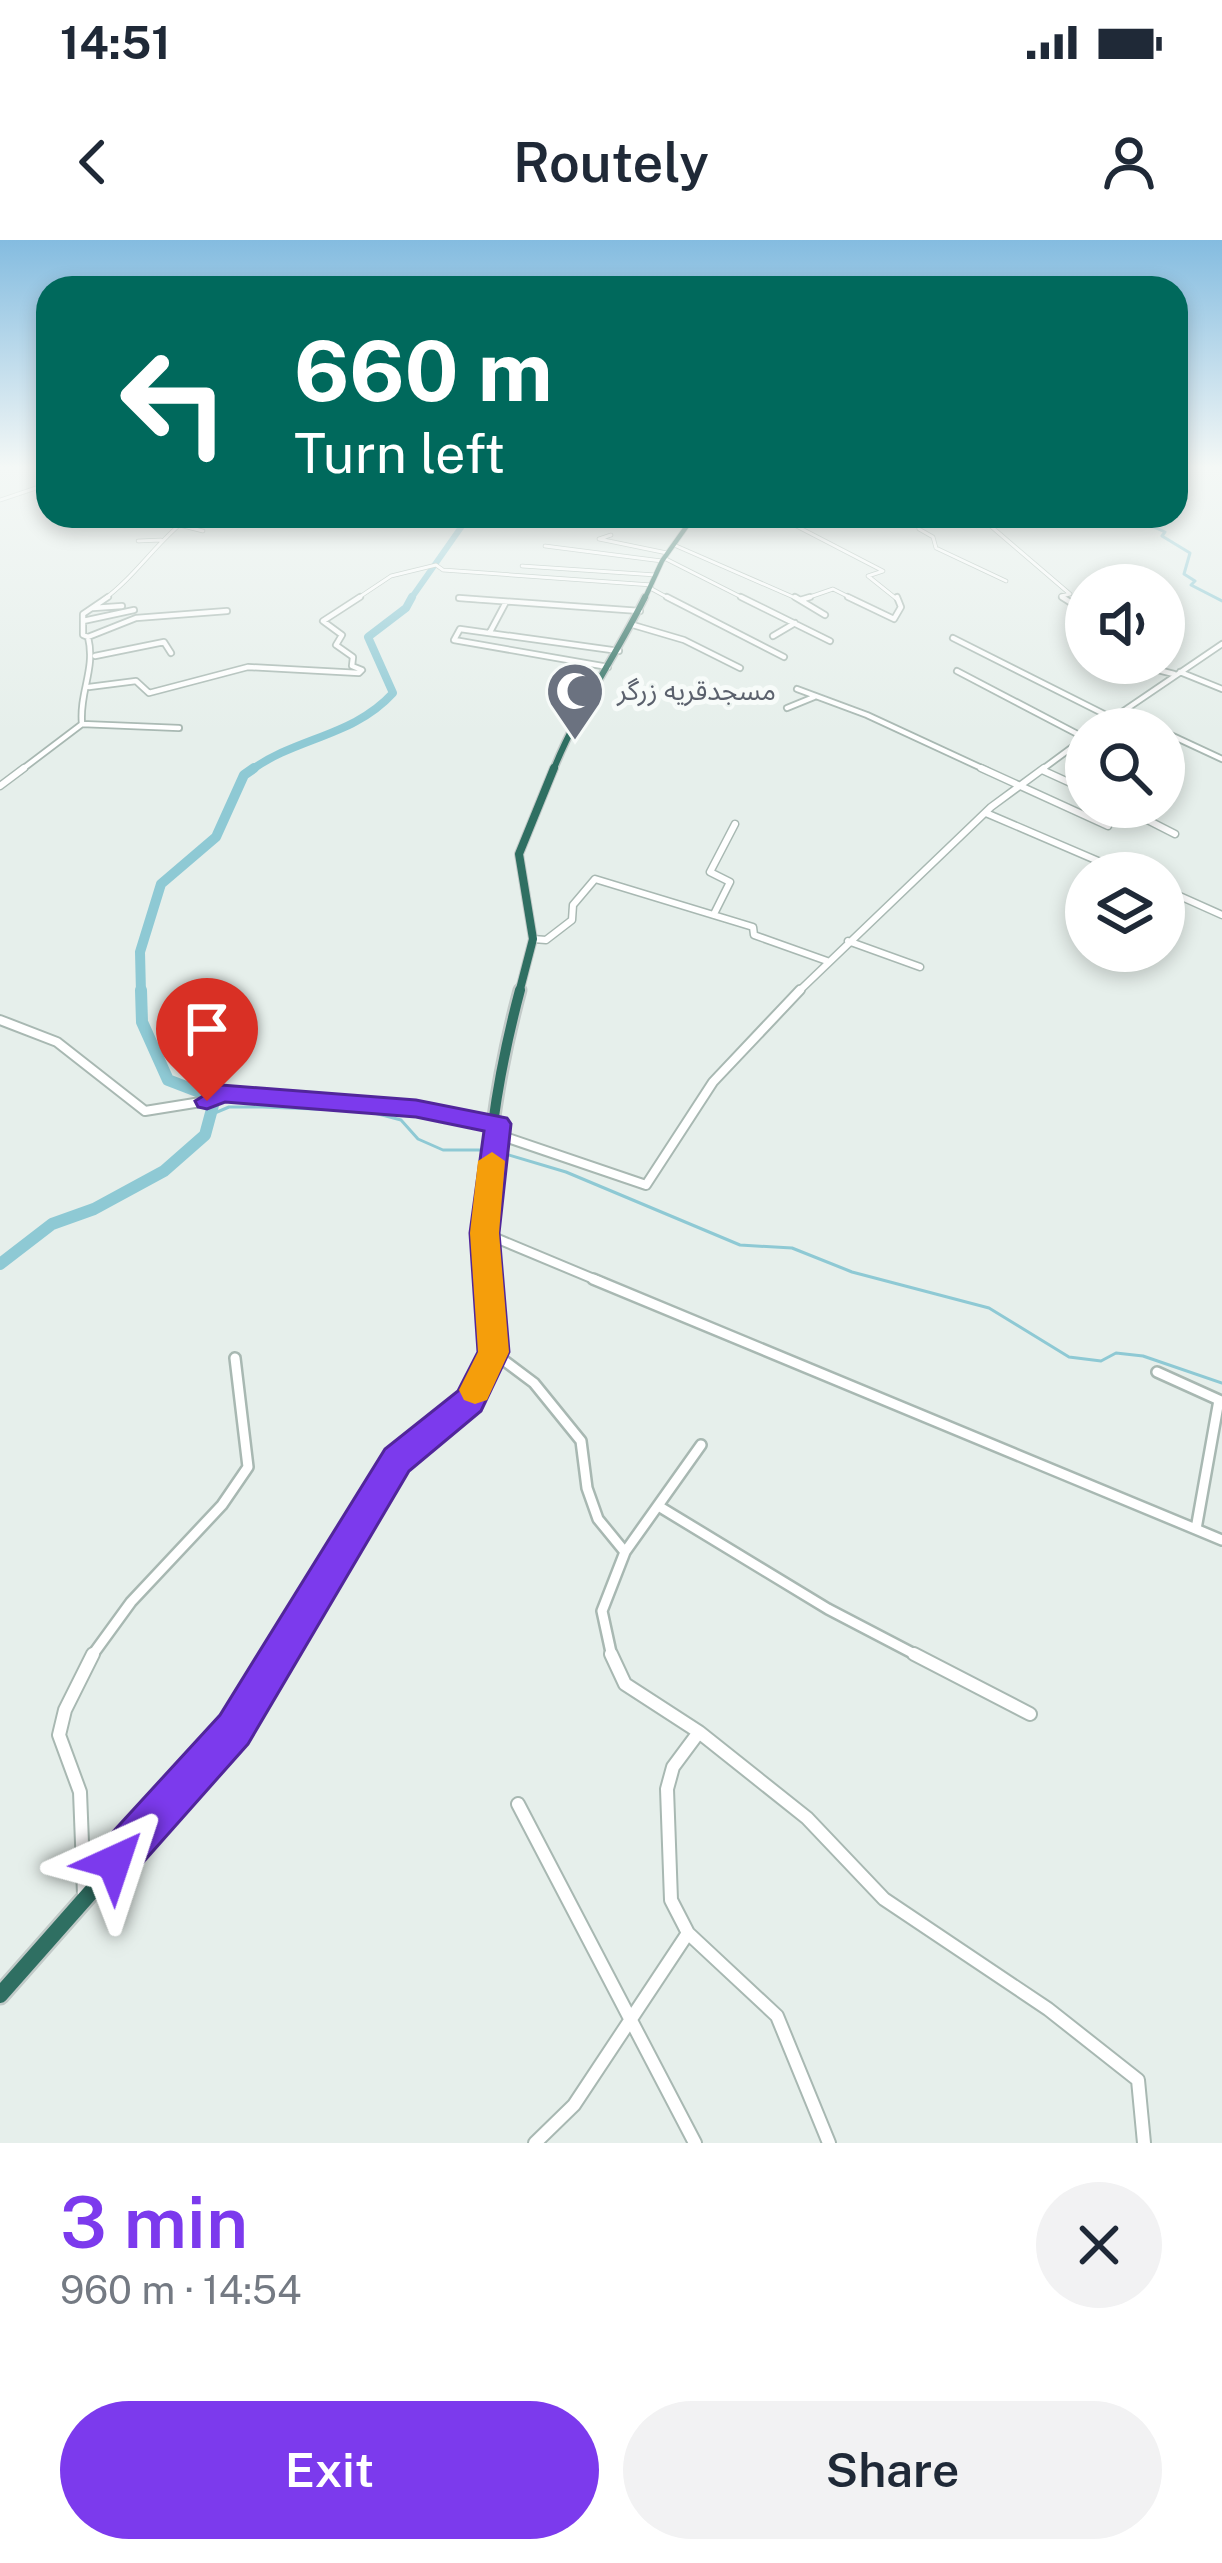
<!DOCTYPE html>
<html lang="en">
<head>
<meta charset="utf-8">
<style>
	:root { --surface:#fff; --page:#f2f2f3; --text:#1f2937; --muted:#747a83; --accent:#7c3aed }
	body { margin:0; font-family:"Public Sans","Noto Sans Arabic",sans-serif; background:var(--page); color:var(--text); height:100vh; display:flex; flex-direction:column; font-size:45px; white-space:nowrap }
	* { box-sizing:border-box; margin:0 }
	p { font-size:39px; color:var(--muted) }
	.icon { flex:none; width:66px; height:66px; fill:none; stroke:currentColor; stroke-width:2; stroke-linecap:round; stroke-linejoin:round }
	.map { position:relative; height:1903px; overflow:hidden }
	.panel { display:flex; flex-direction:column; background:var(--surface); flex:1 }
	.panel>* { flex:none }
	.guide { position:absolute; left:36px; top:36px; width:1152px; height:252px; border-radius:36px; box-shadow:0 6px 18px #0003; background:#00695c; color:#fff; overflow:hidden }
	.tools { position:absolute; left:1065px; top:324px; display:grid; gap:24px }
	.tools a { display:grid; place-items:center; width:120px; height:120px; border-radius:50%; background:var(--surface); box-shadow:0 6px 18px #0003; font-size:60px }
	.pin { position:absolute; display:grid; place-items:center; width:102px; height:102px; color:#fff; margin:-123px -51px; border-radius:50% 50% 50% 0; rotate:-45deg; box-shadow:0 0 12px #0007 }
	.pin .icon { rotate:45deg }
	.me { position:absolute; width:132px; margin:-66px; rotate:42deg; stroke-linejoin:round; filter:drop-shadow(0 0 9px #0008) }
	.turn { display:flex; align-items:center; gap:42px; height:252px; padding:0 60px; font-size:54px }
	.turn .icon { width:156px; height:156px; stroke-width:2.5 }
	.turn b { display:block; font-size:84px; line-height:102px }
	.round { display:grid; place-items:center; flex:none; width:126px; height:126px; border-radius:63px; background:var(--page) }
	.overview { display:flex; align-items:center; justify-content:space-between; height:204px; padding:0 60px }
	h1 { font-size:72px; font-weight:600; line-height:90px; color:var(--accent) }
	.cta { display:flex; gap:24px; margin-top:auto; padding:24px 60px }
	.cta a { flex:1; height:138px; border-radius:72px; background:var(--accent); color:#fff; font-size:48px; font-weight:600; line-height:138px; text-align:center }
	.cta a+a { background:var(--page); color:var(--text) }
	.status { display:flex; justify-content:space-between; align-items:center; height:84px; padding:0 60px; background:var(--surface); direction:ltr }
	.status svg { height:33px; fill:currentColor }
	header { display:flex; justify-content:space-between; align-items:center; height:156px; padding:0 60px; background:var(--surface); font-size:54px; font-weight:600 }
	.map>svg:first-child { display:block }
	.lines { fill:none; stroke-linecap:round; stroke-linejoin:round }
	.stream { stroke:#8ec9d4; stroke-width:3 }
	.river-far3 { stroke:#8ec9d4; stroke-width:6 }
	.river-far2 { stroke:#8ec9d4; stroke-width:8 }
	.river-far1 { stroke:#8ec9d4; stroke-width:10 }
	.river { stroke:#8ec9d4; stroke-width:12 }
	.minor-far5-casing { stroke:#a8b8b2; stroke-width:4.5 }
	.minor-far4-casing { stroke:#a8b8b2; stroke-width:8 }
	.minor-far3-casing { stroke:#a8b8b2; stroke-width:9 }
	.minor-far2-casing { stroke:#a8b8b2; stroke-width:12 }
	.minor-far1-casing { stroke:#a8b8b2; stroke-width:14 }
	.minor-casing { stroke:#a8b8b2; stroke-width:16 }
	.highway-far5-casing { stroke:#c2cac8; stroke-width:6 }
	.highway-far4-casing { stroke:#c2cac8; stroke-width:9 }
	.highway-far3-casing { stroke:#c2cac8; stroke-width:10 }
	.highway-far2-casing { stroke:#c2cac8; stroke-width:15 }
	.highway-far1-casing { stroke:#c2cac8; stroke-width:18 }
	.highway-casing { stroke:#c2cac8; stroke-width:21 }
	.minor-far5 { stroke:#fff; stroke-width:3 }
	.minor-far4 { stroke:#fff; stroke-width:4.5 }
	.minor-far3 { stroke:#fff; stroke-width:6 }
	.minor-far2 { stroke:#fff; stroke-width:8 }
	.minor-far1 { stroke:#fff; stroke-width:9 }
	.minor { stroke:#fff; stroke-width:12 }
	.highway-far5 { stroke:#2f6f62; stroke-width:4.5 }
	.highway-far4 { stroke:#2f6f62; stroke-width:6 }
	.highway-far3 { stroke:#2f6f62; stroke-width:8 }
	.highway-far2 { stroke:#2f6f62; stroke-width:10 }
	.highway-far1 { stroke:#2f6f62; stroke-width:14 }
	.highway { stroke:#2f6f62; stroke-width:16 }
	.route { fill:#7c3aed; stroke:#51269a; stroke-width:3 }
	.slow { fill:#f59e0b }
	.labels { text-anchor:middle; stroke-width:10; stroke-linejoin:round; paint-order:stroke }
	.far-worship-label { font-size:27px; fill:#5b616d; stroke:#f7fbf9; text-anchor:start }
</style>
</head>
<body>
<div class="status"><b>14:51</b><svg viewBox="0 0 49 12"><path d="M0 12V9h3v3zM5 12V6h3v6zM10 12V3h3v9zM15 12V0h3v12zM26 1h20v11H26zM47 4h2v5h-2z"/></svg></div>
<header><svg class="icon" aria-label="back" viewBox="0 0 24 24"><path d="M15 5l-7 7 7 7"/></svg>Routely<svg class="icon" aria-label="person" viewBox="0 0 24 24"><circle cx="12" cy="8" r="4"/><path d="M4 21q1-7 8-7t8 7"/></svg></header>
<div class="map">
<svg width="1222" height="1903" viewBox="0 0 1222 1903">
	<rect width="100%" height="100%" fill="#e6efeb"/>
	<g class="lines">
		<path class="stream" d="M 1144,276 L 1145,283 L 1165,292 L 1162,296 L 1190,313 L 1184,334 L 1195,341 L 1191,345 L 1222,361
			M 210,875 L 229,867 L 263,867 L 367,871 L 401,880 L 418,899 L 443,910 L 492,910 L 566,932 L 740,1005 L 792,1008 L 852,1032 L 989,1068 L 1069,1117 L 1101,1121 L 1116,1113 L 1143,1116 L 1222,1143"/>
		<path class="river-far3" d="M 410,360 L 469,276"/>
		<path class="river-far2" d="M 250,531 C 296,497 353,497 393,453 L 368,397 L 406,368 L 412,357"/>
		<path class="river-far1" d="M 141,753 L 140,712 L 161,644 L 216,597 L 244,535 L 254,528"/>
		<path class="river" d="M 0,1024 L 52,984 L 94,969 L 164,931 L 205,895 L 215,858 L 168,840 L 142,782 L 141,750"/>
		<g class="minor-far5-casing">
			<path id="minor-far5" d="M 0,260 L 48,244
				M 777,276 L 883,331 L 868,336 L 898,360
				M 915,276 L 919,289 L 933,297 L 936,308 L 1006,341
				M 979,276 L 1070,354 L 1061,356 L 1067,360
				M 183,286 L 203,291
				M 611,295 L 599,299 L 667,313
				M 138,301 L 161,300
				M 674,305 L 800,360
				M 545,306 L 662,321
				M 664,318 L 747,360
				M 522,326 L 656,335
				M 650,348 L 672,360
				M 459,358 L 481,360
				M 103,360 C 136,336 157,301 190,276
				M 355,360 L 391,336 L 436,325 L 443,330 L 652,345
				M 801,360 L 833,349 L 855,360"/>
		</g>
		<g class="minor-far4-casing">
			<path id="minor-far4" d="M 667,357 L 784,417
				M 741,357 L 830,401
				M 795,357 L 825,375
				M 848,357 L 894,379 L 901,367 L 897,357
				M 1062,357 L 1081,369 L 1086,380
				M 459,358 L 640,371
				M 800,360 L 810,357
				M 93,368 L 122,366
				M 83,381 L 134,370
				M 633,385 L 684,400 L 740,428
				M 490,392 L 506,362
				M 773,396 L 795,383
				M 88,397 L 136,378 L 227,371
				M 953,398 L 1112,478
				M 95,416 L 164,402 L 171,413
				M 1130,423 L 1174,434
				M 608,427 L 454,400 L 460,389 L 619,411
				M 957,431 L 1085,498
				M 1180,432 L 1222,449
				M 89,447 L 136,441 L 149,453 L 248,427 L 359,433 L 362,430 L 352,426 L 353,417 L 336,405 L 342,395 L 323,381 L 360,357
				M 797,449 L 867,475 L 988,531
				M 787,468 L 814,457
				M 1123,472 L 1157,489
				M 82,484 L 179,488
				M 1097,489 L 1222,404
				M 1164,492 L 1222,519
				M 20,531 L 82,484 C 79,452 96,429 88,397 L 83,395 L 83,374 L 108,357
				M 1040,531 L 1086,497"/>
		</g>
		<g class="minor-far3-casing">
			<path id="minor-far3" d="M 981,528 L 1108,586
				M 1042,530 L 1086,550
				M 0,546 L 24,528
				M 1122,567 L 1175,594
				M 986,573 L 1126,633
				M 1164,649 L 1222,675
				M 714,674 L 730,642 L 710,632 L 735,584
				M 533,699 L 546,700 L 572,680 L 573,665 L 595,639 L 753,687 L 754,695 L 827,721
				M 848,701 L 920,727
				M 797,753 L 991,567 L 1044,528"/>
		</g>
		<g class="minor-far2-casing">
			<path id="minor-far2" d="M 0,780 L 57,802 L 145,871 L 207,861 L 221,853 L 416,868 L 497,884
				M 496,894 L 646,945 L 713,842 L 800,750
				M 486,994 L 601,1042"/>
		</g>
		<g class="minor-far1-casing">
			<path id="minor-far1" d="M 593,1039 L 1222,1300
				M 494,1113 L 534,1143 L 581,1201 L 587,1248 L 598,1279 L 625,1312 L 602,1371 L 612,1417
				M 1157,1132 L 1219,1160 L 1196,1289
				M 660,1267 L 828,1369 L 920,1417
				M 625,1312 L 701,1205
				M 91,1417 L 131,1362 L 222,1265 L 248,1227 L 235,1118"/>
		</g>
		<g class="minor-casing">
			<path id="minor" d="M 611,1414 L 625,1444 L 699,1492 L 807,1578 L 884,1659 L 1048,1769 L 1138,1840 L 1144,1903
				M 914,1414 L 1030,1474
				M 699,1492 L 673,1527 L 667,1549 L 671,1660 L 688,1693 L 777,1776 L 829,1903
				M 518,1564 L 695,1903
				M 84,1654 L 80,1552 L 59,1495 L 65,1470 L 93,1414
				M 535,1903 L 574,1865 L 688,1693"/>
		</g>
		<g class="highway-far5-casing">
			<path id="highway-far5" d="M 644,360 L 662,321 L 694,276"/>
		</g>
		<g class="highway-far4-casing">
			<path id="highway-far4" d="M 553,531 C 577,470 616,416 645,357"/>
		</g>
		<g class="highway-far3-casing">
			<path id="highway-far3" d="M 519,753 L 533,699 L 519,614 L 554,528"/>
		</g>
		<g class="highway-far2-casing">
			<path id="highway-far2" d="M 488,1042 C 480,944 495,844 520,750"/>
		</g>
		<g class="highway-far1-casing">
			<path id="highway-far1" d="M 278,1417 L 397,1220 L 470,1161 L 493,1112 L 487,1039"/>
		</g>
		<g class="highway-casing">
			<path id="highway" d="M 0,1755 L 234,1490 L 280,1414"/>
		</g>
		<use href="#minor-far5" class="minor-far5"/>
		<use href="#minor-far4" class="minor-far4"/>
		<use href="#minor-far3" class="minor-far3"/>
		<use href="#minor-far2" class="minor-far2"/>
		<use href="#minor-far1" class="minor-far1"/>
		<use href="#minor" class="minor"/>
		<use href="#highway-far5" class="highway-far5"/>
		<use href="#highway-far4" class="highway-far4"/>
		<use href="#highway-far3" class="highway-far3"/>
		<use href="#highway-far2" class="highway-far2"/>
		<use href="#highway-far1" class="highway-far1"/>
		<use href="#highway" class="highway"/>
	</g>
	<linearGradient id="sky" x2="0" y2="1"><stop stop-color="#84bce0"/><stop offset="0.46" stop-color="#f4f8f6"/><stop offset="1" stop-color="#f4f8f6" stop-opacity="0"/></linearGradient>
	<rect width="1222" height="493" fill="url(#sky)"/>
	<path class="route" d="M 221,845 L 416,860 L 507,878 L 511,884 L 499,993 L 509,1112 L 481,1171 L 409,1231 L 248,1504 L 130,1637 L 114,1643 L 99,1637 L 93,1622 L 99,1607 L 220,1475 L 385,1209 L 458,1151 L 478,1112 L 470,993 L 484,891 L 416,877 L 225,862 L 207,869 L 198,867 L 195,861 Z"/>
	<path class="slow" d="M 492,912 L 505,921 L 499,993 L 509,1112 L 487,1160 L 475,1164 L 464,1160 L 459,1150 L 478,1112 L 470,993 L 478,921 Z"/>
	<defs>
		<g id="mosque-pin" transform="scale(3)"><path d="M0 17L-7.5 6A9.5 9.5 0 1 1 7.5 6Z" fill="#6b7280" stroke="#f7fbf9"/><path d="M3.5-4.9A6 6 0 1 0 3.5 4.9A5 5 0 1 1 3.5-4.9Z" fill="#fff"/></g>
	</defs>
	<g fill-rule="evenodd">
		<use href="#mosque-pin" x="575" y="451"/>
	</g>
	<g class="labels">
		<g class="far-worship-label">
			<text x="617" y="460">مسجدقریه زرگر</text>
		</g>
	</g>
</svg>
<div class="tools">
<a><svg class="icon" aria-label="sound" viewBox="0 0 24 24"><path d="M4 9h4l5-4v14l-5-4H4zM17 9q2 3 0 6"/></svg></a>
<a><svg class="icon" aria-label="search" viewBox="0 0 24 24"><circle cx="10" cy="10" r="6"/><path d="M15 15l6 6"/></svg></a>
<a><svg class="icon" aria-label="layers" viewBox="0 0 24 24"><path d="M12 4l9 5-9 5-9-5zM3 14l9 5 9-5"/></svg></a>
</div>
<div class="pin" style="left:207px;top:861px;background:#d93025"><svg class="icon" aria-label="arrive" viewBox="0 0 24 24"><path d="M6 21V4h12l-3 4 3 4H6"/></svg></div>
<svg class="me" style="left:114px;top:1622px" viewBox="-20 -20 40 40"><path d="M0-17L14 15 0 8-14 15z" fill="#7c3aed" stroke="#fff" stroke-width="4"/></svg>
<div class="guide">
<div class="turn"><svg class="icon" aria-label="left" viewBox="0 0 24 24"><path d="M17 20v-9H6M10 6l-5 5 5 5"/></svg><div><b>660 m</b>Turn left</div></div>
</div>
</div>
<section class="panel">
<div class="overview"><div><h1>3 min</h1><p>960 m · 14:54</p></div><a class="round"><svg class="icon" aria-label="close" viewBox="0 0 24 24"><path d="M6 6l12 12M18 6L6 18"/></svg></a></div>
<div class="cta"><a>Exit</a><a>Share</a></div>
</section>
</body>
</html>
